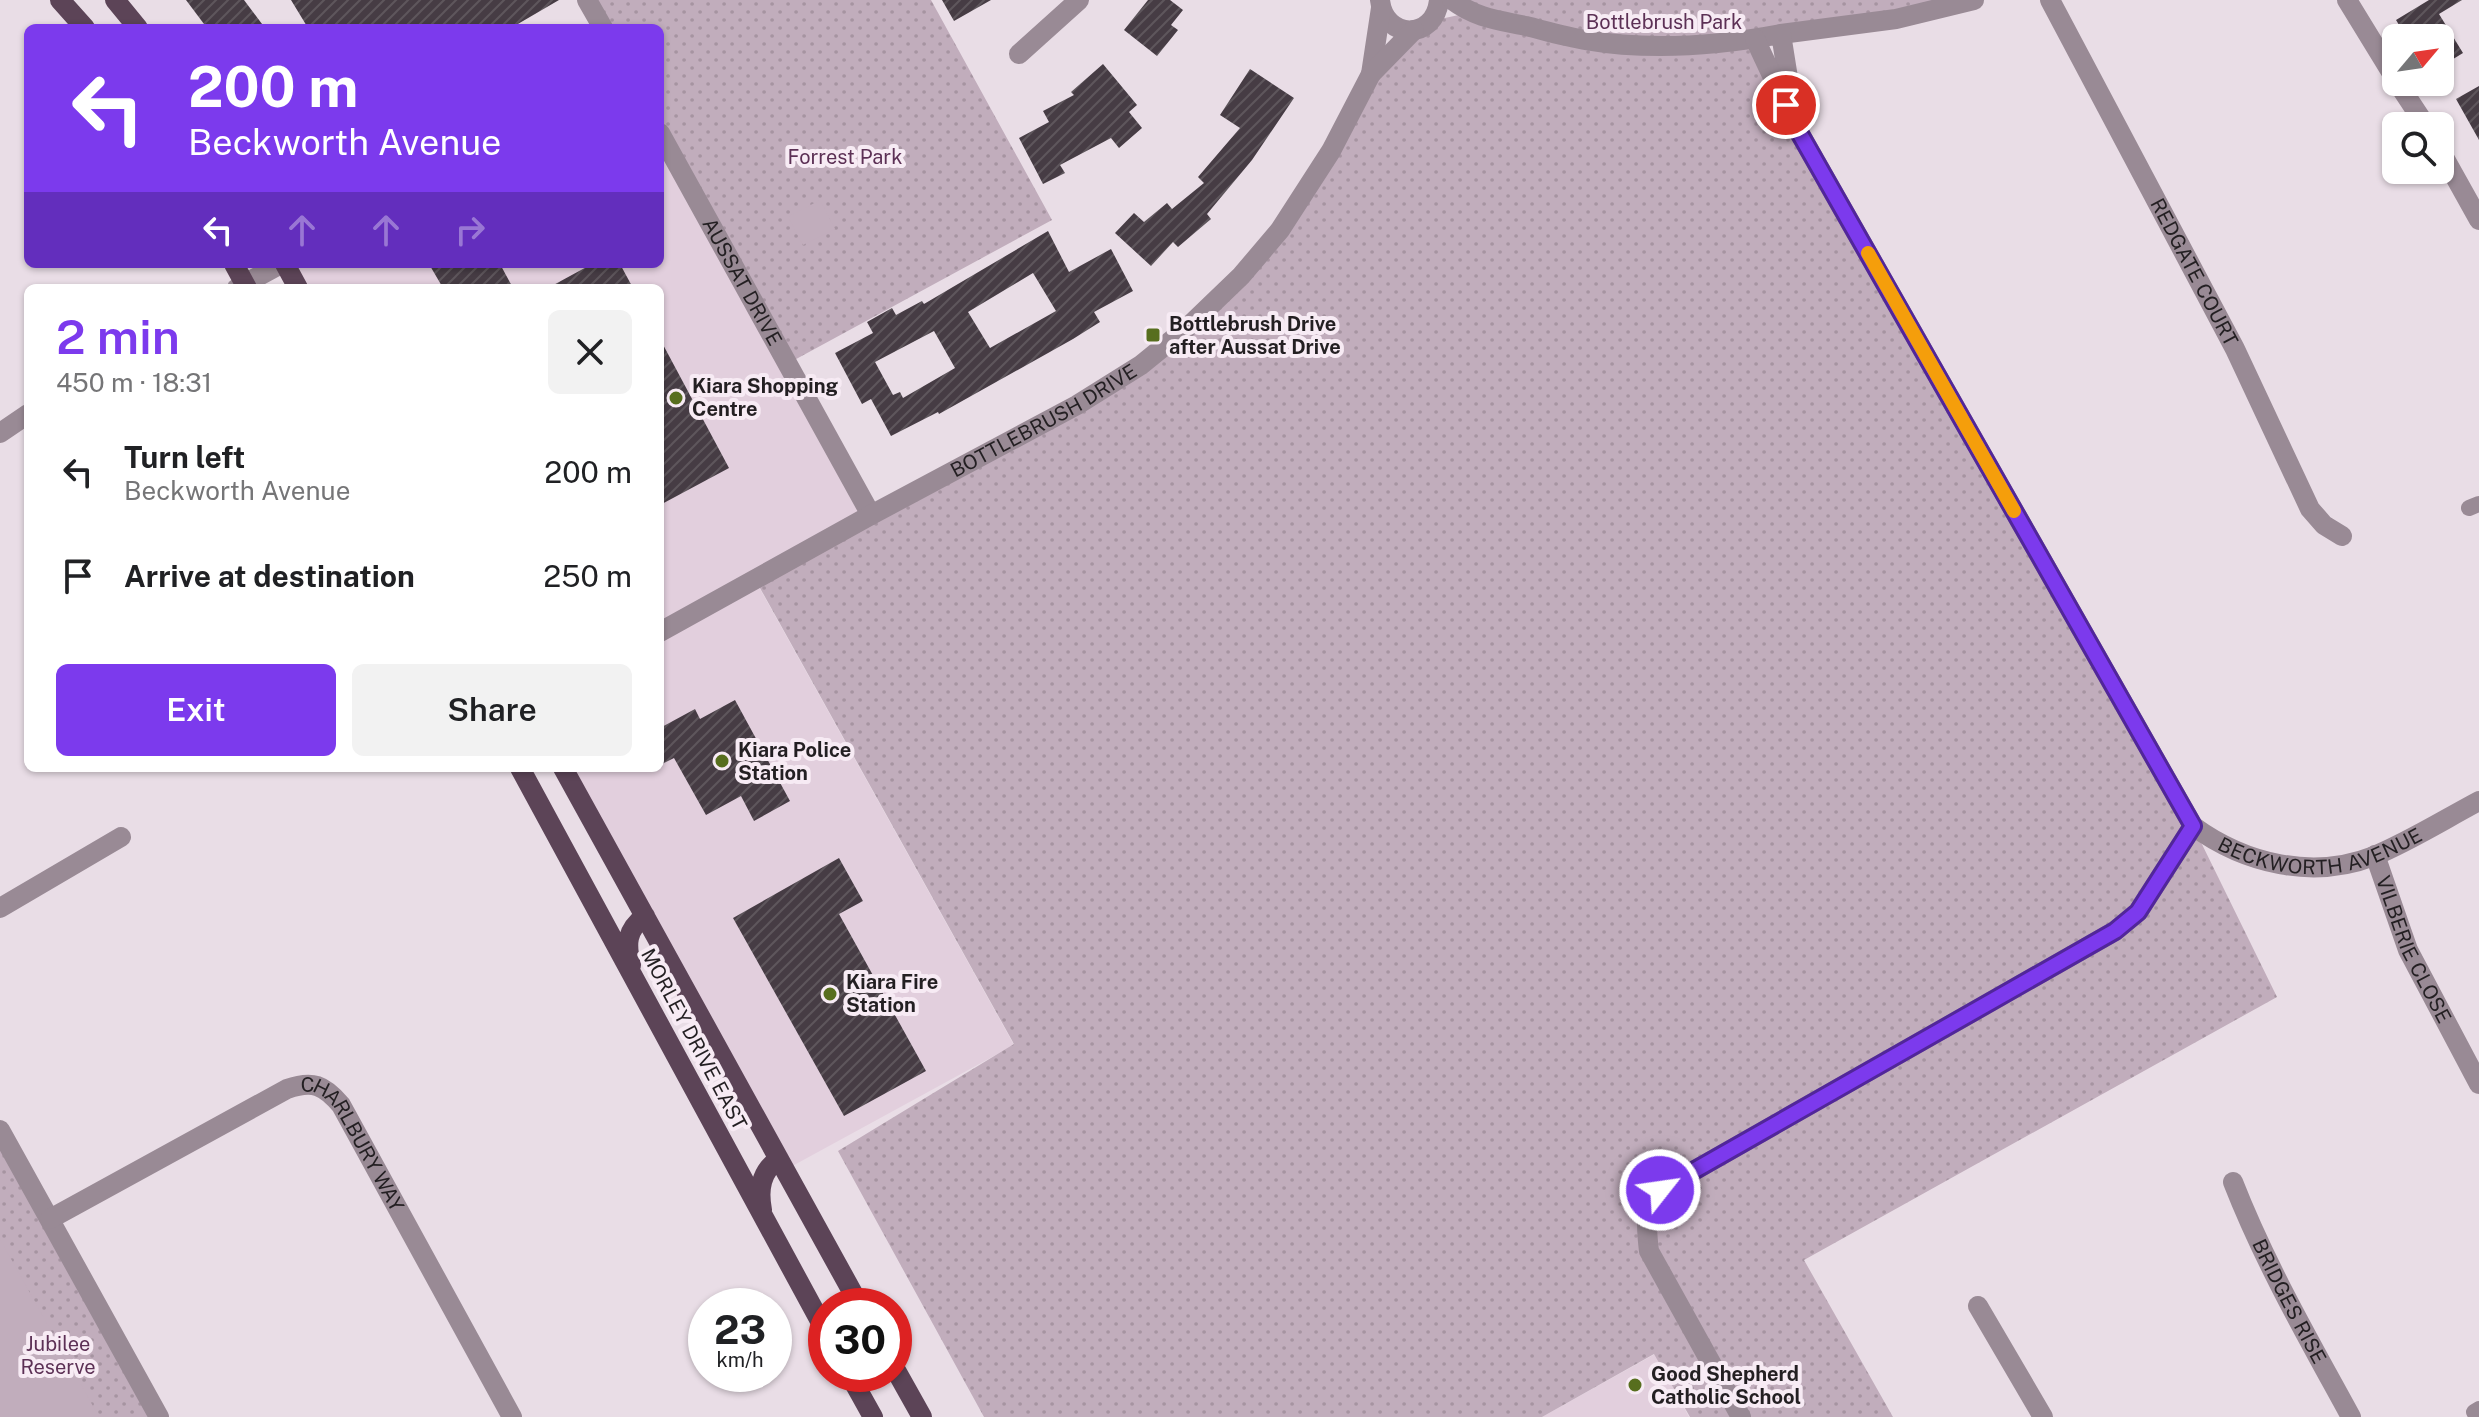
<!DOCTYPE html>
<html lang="en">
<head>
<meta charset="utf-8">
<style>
	:root { --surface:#fff; --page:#f2f2f2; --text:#202124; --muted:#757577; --accent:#7c3aed }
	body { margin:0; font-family:"Public Sans",sans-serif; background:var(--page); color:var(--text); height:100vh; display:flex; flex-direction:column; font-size:30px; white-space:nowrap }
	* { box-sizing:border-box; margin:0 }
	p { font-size:26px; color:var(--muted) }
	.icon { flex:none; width:44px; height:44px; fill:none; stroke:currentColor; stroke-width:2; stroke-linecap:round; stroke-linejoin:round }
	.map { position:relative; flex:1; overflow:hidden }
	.panel { position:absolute; left:24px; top:284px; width:640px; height:488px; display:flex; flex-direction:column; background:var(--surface); border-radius:12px; box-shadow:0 2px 6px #0004 }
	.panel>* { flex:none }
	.guide { position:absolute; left:24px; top:24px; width:640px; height:244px; border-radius:12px; box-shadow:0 2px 6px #0004; background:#7c3aed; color:#fff; overflow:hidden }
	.needle { width:52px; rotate:61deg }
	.controls { position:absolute; left:2382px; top:24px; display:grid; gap:16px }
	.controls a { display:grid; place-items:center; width:72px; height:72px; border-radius:12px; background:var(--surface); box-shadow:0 2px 6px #0004; font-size:40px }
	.speed { position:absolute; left:688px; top:1288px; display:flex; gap:16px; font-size:40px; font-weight:700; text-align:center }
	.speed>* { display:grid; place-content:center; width:104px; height:104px; border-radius:50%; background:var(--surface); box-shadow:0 2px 6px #0004; line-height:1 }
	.speed small { font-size:20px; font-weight:400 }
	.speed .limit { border:12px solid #d22; background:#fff; color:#111 }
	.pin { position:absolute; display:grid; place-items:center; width:68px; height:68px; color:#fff; margin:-34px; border:4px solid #fff; border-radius:50%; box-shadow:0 2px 8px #0007 }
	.me { position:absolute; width:88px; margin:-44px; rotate:60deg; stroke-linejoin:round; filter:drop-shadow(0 0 6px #0008) }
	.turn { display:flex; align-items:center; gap:28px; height:168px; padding:0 32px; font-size:36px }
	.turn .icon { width:104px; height:104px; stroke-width:2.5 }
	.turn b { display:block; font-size:56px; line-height:68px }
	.lanes { display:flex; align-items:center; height:76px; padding:0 32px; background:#0003; justify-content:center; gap:40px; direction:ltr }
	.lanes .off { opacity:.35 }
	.round { display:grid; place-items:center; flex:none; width:84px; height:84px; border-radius:12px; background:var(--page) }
	.headline { display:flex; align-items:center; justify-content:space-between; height:136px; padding:0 32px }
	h1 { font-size:48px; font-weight:600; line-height:60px; color:var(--accent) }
	.action { display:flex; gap:16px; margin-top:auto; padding:16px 32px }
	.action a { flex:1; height:92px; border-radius:12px; background:var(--accent); color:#fff; font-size:32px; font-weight:600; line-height:92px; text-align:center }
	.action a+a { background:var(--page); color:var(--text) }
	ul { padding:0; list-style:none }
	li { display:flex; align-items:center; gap:24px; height:104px; padding:0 32px }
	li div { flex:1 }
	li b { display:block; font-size:30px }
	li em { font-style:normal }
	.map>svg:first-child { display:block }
	.built { fill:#e2cfdd }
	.grass { fill:url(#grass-dots) }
	.garden { fill:#c1adbc }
	.building { fill:url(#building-hatch); fill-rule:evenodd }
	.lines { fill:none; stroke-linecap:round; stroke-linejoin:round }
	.pedestrian { stroke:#998a95; stroke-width:16 }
	.minor { stroke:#998a95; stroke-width:20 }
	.tertiary { stroke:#998a95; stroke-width:20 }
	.primary { stroke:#5c4457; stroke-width:20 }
	.route-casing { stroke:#51269a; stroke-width:20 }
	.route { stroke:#7c3aed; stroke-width:14 }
	.slow { stroke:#f59e0b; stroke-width:14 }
	.poi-dot { fill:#576e1e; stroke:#f7ebf4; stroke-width:3 }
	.labels { text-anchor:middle; stroke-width:8; stroke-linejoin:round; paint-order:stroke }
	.park-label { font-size:20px; fill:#5c3055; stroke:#f7ebf4 }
	.street-label { font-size:20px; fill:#231f22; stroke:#f7ebf4 }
	.poi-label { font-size:20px; font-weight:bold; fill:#231f22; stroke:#f7ebf4; text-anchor:start }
</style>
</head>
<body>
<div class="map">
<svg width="2479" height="1417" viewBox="0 0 2479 1417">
	<defs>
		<pattern id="grass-dots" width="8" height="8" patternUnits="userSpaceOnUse" patternTransform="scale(2)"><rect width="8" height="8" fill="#c1adbc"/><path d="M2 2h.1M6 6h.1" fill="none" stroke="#a694a1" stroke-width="1.8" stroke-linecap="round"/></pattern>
		<pattern id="building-hatch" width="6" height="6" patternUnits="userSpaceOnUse" patternTransform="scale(2)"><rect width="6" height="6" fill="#463c44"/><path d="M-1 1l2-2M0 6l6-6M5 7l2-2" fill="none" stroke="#5e565c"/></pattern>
	</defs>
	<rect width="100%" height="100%" fill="#e9dde6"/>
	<path class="built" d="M 660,133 L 871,515 L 755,580 L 1014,1045 L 785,1170 L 563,768 L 660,768 L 660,288 L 298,288 L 285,264 L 660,264 Z
		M 1655,1354 L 1689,1417 L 1542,1417 Z"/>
	<path class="grass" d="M 587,0 L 931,0 L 1052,220 L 787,364 L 660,133 L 660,28 L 603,28 Z
		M 1453,0 L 1974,0 L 1756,39 L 2193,826 L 2277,997 L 1804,1260 L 1893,1417 L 1690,1417 L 1654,1354 L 1542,1417 L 984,1417 L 838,1151 L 1014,1044 L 755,579 L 1077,405 L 1241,276 L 1371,74 L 1431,21 L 1468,13 Z
		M 0,1130 L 159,1417 L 0,1417 Z"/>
	<path class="garden" d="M 820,200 L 835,229 L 803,245 L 788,217 Z
		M 0,1239 L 99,1417 L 0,1417 Z"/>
	<path class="building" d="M 186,0 L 244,0 L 265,28 L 207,28 Z
		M 291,0 L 559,0 L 511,28 L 308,28 Z
		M 942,0 L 991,0 L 954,21 Z
		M 1148,0 L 1170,0 L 1183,10 L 1171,25 L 1178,30 L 1157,56 L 1124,30 Z
		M 2429,0 L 2462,0 L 2439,14 L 2463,53 L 2440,67 L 2440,38 L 2407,38 L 2396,20 Z
		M 1103,64 L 1137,105 L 1129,112 L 1142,128 L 1119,148 L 1111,138 L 1060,165 L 1065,173 L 1043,184 L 1019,138 L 1049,122 L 1043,111 L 1074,95 L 1071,92 Z
		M 1250,69 L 1294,98 L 1252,160 L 1207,214 L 1211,219 L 1178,247 L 1173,242 L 1151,266 L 1115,233 L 1134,213 L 1144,222 L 1167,203 L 1172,209 L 1204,183 L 1198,177 L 1240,128 L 1220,115 Z
		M 2479,86 L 2479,140 L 2456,99 Z
		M 1048,231 L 1069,272 L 1111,249 L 1133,291 L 1094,312 L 1100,322 L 1073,339 L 939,414 L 938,412 L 891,436 L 871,399 L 862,404 L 835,353 L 873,333 L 867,322 L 892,308 L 896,315 L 922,301 L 924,304 ZM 1033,273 L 1056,311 L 990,348 L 968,312 ZM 934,331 L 955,368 L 903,398 L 900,392 L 893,395 L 875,362 Z
		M 429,264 L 500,264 L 513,288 L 443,288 Z
		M 592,264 L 620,264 L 633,288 L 548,288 Z
		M 660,339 L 729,468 L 660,505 Z
		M 735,700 L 790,801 L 754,821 L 741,796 L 706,815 L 674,758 L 660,765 L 660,728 L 695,709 L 700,719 Z
		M 839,858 L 863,901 L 839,914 L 926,1071 L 844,1116 L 733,918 Z"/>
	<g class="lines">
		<path class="pedestrian" d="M 2469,508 L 2479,504
			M 2474,1412 L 2479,1409"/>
		<g class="minor">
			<path id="s1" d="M 2050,0 L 2235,349 L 2310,509 L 2324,525 L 2342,536"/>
			<path d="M 2347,0 L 2396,80"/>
			<path d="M 1781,34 L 1896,19 L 1974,0"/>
			<path d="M 1019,54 L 1079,0"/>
			<path d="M 2397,82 L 2426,126"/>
			<path d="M 2440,150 L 2479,220"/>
			<path id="s2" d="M 2375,855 L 2408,950 L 2479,1084"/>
			<path d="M 0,908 L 121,837"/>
			<path d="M 0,1130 L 159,1417"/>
			<path id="s3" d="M 2233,1182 C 2265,1264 2309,1340 2351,1417"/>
			<path id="s4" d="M 50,1219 L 287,1089 C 313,1080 324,1085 341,1105 L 512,1417"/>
			<path d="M 1978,1306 L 2043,1417"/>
			<path d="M 1741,1417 L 1649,1251 C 1646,1225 1644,1212 1660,1190 L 2115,931 L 2138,912 L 2193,826"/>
		</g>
		<g class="tertiary">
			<path d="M 587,0 L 603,28"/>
			<path d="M 1380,0 C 1384,40 1435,41 1439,0"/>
			<path d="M 1452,0 C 1476,18 1497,20 1526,26 C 1546,31 1566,37 1586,40 C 1650,51 1717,46 1781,34 L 1792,103"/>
			<path id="s5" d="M 1755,39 L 1796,127 L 2193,826 C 2245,864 2313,880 2374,856 C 2410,841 2445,819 2479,801"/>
			<path d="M 1371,74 L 1381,8"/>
			<path id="s6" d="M 660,133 L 871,515"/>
			<path d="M 237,288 L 281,264"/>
			<path d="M 0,433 L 28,414"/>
			<path id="s7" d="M 660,632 L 871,515 L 1077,405 L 1141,365 L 1189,326 L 1241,276 L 1280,230 L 1331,151 L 1371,74 L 1414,30"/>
		</g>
		<path class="primary" d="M 60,0 L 85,28
			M 115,0 L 138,28
			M 234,264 L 247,288
			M 285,264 L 298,288
			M 520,768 L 826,1332
			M 563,768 L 860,1306
			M 631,965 C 626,944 626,930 645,916
			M 762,1210 C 758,1189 761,1171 779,1159
			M 894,1367 L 922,1417
			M 849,1374 L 873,1417"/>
	</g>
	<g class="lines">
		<g class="route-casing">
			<path id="route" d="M 1660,1190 L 2115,931 L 2138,912 L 2193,826 L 1796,127 L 1786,105"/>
		</g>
		<use href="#route" class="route"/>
		<path class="slow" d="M 1868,253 L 2014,511"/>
	</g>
	<g class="poi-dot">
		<rect x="1145" y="327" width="16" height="16" rx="4"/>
		<circle cx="676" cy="398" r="8"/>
		<circle cx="722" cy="761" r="8"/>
		<circle cx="830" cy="994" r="8"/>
		<circle cx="1635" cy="1385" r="8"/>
	</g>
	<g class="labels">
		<g class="park-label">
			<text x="1664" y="29">Bottlebrush Park</text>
			<text x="845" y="164">Forrest Park</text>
			<text x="58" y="1351">Jubilee<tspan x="58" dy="23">Reserve</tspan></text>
		</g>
		<g class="street-label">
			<text dy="7" stroke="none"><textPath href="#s1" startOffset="308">REDGATE COURT</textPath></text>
			<text dy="7" stroke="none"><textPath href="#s6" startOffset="170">AUSSAT DRIVE</textPath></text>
			<text dy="7" stroke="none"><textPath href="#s7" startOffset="438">BOTTLEBRUSH DRIVE</textPath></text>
			<text dy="7" stroke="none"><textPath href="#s5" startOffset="1038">BECKWORTH AVENUE</textPath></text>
			<text dy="7" stroke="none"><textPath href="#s2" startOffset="102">VILBERIE CLOSE</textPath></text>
			<text transform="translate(694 1039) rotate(62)" y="7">MORLEY DRIVE EAST</text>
			<text dy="7" stroke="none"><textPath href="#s4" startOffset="368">CHARLBURY WAY</textPath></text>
			<text dy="7" stroke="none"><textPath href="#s3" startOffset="132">BRIDGES RISE</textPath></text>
		</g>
		<g class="poi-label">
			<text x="1169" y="331">Bottlebrush Drive<tspan x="1169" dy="23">after Aussat Drive</tspan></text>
			<text x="692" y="393">Kiara Shopping<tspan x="692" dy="23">Centre</tspan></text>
			<text x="738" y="757">Kiara Police<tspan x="738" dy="23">Station</tspan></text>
			<text x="846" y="989">Kiara Fire<tspan x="846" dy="23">Station</tspan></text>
			<text x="1651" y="1381">Good Shepherd<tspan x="1651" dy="23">Catholic School</tspan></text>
		</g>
	</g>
</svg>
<div class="controls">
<a><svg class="needle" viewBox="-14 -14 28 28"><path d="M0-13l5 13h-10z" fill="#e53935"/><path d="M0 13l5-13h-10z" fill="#757577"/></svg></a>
<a><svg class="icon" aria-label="search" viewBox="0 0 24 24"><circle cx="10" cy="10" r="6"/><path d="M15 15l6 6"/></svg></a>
</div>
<div class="speed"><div>23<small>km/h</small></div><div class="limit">30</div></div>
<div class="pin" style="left:1786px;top:105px;background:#d93025"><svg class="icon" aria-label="arrive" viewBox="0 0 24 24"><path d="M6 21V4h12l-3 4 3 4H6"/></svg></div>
<svg class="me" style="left:1660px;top:1190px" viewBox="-20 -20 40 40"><circle r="17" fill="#7c3aed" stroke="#fff" stroke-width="3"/><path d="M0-11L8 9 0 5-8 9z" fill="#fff"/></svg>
<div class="guide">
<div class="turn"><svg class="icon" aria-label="left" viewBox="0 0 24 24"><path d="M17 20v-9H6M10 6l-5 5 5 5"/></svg><div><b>200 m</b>Beckworth Avenue</div></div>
<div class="lanes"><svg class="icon" aria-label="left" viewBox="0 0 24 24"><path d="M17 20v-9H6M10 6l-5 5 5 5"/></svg><svg class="icon off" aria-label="ahead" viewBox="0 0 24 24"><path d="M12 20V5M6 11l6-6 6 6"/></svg><svg class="icon off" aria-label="ahead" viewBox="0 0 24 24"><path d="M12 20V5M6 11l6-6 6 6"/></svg><svg class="icon off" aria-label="right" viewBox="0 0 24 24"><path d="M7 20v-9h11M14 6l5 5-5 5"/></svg></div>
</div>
<section class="panel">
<div class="headline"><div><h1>2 min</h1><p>450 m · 18:31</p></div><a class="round"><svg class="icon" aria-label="close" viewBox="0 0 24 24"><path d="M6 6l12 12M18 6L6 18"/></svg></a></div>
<ul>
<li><svg class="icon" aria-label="left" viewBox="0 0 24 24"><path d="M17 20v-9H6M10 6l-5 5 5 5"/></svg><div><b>Turn left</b><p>Beckworth Avenue</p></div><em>200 m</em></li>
<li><svg class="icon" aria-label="arrive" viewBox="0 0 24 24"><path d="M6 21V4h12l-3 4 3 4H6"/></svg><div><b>Arrive at destination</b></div><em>250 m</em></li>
</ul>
<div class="action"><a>Exit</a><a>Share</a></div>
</section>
</div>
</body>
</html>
